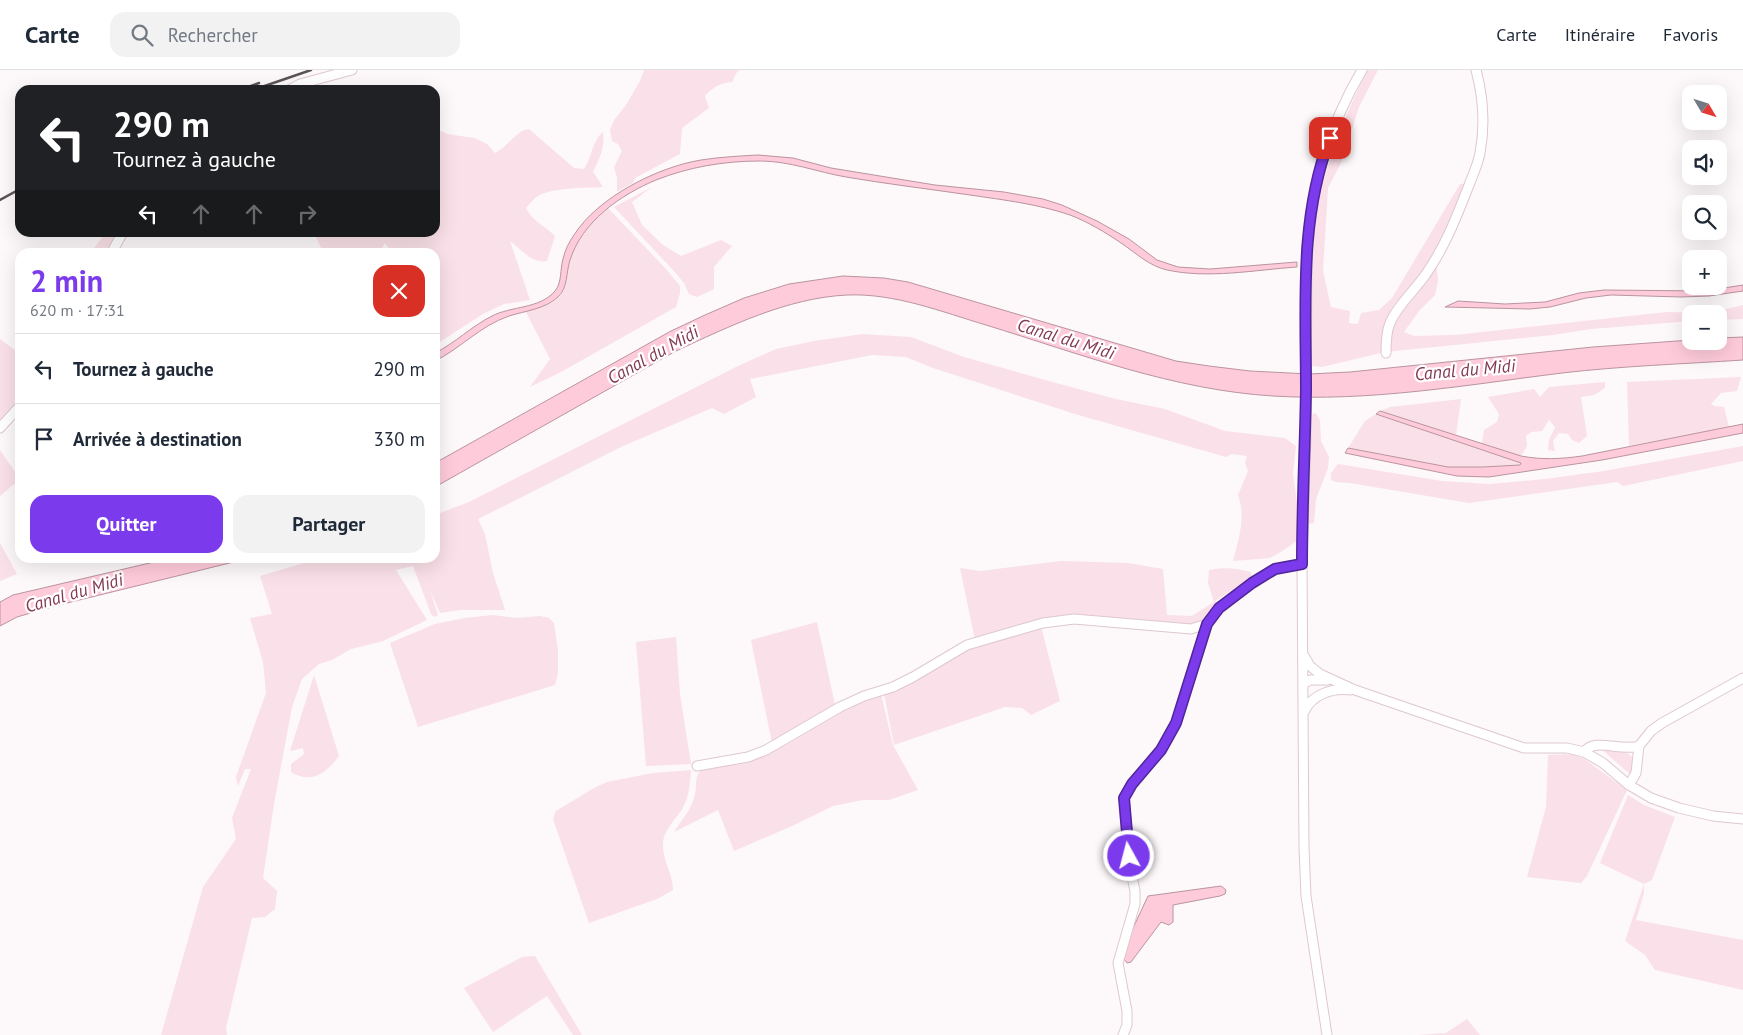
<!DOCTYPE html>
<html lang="fr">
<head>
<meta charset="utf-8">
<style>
	:root { --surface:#fff; --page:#f2f2f3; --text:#1f2937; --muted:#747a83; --line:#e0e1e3; --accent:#7c3aed }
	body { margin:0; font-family:"PT Sans",sans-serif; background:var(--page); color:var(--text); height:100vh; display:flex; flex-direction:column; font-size:19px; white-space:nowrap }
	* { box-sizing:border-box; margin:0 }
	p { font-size:16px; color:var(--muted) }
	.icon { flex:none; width:28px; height:28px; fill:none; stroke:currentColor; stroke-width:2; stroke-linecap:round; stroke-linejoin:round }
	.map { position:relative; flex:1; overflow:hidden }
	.drawer { position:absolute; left:15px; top:178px; width:425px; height:315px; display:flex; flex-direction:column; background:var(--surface); border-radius:15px; box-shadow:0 5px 20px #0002 }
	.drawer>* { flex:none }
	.top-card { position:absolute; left:15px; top:15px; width:425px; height:152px; border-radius:15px; box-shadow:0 5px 20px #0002; background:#202124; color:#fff; overflow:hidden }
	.needle { width:32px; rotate:128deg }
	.fabs { position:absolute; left:1682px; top:15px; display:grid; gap:10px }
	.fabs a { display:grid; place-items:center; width:45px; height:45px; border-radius:10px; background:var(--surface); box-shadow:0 5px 20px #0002; font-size:25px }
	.pin { position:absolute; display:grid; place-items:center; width:42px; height:42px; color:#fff; margin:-21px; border-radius:10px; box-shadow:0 2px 8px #0006 }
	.me { position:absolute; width:55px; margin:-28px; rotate:353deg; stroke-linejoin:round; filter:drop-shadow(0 0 4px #0008) }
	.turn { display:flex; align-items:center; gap:18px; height:105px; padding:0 15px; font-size:22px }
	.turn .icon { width:65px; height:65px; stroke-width:2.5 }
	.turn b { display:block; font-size:35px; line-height:42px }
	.lanes { display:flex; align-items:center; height:48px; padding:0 15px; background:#0003; justify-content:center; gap:25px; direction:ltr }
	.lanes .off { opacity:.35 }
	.round { display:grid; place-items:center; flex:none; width:52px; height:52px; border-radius:15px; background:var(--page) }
	.head { display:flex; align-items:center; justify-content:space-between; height:85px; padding:0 15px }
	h1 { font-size:30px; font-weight:700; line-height:38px; color:var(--accent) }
	.action { display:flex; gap:10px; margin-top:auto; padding:10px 15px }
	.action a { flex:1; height:58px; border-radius:15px; background:var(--accent); color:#fff; font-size:20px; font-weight:700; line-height:58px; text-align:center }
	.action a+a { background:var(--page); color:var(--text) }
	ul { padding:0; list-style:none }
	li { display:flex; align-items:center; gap:15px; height:70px; padding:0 15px; border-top:1px solid var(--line) }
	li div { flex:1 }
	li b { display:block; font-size:19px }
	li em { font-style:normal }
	header { display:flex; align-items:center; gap:30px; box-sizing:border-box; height:70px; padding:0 25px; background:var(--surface); border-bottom:1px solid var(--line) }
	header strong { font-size:24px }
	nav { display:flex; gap:28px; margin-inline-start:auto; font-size:18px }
	.search { width:350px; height:45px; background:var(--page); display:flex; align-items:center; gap:12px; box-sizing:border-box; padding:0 18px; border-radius:15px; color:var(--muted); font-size:19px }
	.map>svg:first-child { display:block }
	.green { fill:#fae0e8 }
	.water { fill:#fecbda; stroke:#ba949f }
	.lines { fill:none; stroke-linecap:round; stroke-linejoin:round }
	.minor-casing { stroke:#dec8ce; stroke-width:11 }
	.minor { stroke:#fff; stroke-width:9 }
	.rail { stroke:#5b5456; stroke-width:2.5 }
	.route-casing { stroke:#51269a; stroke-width:12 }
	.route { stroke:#7c3aed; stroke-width:9 }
	.labels { text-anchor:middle; stroke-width:4.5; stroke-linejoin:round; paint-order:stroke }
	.water-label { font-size:18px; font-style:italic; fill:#833954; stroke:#fff }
</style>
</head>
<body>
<header>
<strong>Carte</strong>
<div class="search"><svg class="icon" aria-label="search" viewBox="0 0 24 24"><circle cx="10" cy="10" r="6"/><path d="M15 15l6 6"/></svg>Rechercher</div>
<nav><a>Carte</a><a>Itinéraire</a><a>Favoris</a></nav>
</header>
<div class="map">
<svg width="1743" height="965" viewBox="0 0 1743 965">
	<rect width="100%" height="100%" fill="#fdf8f9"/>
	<path class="green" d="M 644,0 L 740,0 L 737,2 L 732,12 C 720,13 713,17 705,26 L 709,38 L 682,58 L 680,84 L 635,108 L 633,113 L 617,122 L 617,108 L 614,97 L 622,81 L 618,74 L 612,71 L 610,60 L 614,50 L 626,35 L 640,11 Z
		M 1368,0 L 1378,0 L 1359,37 L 1341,93 L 1328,118 L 1323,201 L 1331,237 L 1350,241 L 1349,253 L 1358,254 L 1361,243 L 1379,240 L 1392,228 L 1460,114 L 1468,114 L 1436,187 L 1438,211 L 1435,225 L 1419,241 L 1404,262 L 1414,266 L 1455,265 L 1667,242 L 1709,243 L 1743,235 L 1743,249 L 1719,250 L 1719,244 L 1691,244 L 1691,251 L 1591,259 L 1553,265 L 1385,282 L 1322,297 L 1312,296 C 1311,257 1310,217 1312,178 C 1317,115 1339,55 1368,0 Z
		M 435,58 L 447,64 L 474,68 L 487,74 L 495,83 C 508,77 515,61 529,59 L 574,98 L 584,99 C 592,88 592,71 603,62 C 605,77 600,88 593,102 L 603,117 C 586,118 546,117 534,129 C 531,132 529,135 526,138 C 533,152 544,155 555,166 L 547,191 C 532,194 521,179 510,171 L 530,230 L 504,234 L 483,244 L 435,275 L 435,182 L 391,182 L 385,173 L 380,182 L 323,182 L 314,163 L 435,162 Z
		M 652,117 L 632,132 L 642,155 L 663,175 L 681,186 L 721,170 L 732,176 L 714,197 L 714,219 L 697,227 L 689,224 L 684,213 L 673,200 L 614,137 Z
		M 608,138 L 666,199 L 680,216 L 680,223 L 676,237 L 561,302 L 530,317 L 550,289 L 526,242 C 538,238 553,235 561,225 C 568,216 566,201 569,191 C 576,170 592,152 608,138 Z
		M 99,163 L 117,163 L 106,182 L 91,182 L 104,165 Z
		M 863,264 L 911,267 L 964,287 L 1056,313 L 1116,329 L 1165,339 L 1225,361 L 1285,368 L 1296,376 L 1293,404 L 1298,439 L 1298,470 L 1284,480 L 1270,488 L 1233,491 C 1239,469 1246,446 1238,425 L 1248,401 L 1245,393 L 1247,386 L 1232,384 L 1226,387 L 1075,344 L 933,298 L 906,287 L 872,285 L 750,309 L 756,327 L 724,344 L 712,338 L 623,376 L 478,449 L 485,464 L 493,503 L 505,540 L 460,540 L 440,543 L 430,520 L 438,545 L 434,547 L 431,544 L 413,496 L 396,500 L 427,550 L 383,571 L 351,579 L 332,590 L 319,594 L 302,609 L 292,637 L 274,734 L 263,808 L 277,821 L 275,839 L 265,847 L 252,848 L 226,958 L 227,965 L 161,965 L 203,817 L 236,769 L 232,748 L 251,699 L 245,699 L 238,716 L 236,707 L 266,623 L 263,592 L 250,548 L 272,544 L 260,506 L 321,488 L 330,488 L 335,493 L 342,488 L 435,488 L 435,445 L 469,432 L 738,296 L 776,279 L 814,271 Z
		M 0,269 L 20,284 L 20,329 L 0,350 Z
		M 1741,307 L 1737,321 L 1721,323 L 1711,334 L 1714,336 L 1724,337 L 1729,357 L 1629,376 L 1627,312 Z
		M 1605,312 L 1605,318 L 1594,325 L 1581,327 L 1587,366 L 1579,373 L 1572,370 L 1568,364 L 1559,363 L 1553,371 L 1555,381 L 1548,380 L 1549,370 L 1555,357 L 1549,350 L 1542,361 L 1531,362 L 1526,366 L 1527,376 L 1521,386 L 1482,374 L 1484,360 L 1497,352 L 1499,344 L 1488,327 L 1534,319 L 1540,327 L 1549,317 Z
		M 1461,329 L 1456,365 L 1380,341 L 1390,337 Z
		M 1316,343 L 1320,351 L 1321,371 L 1329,387 L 1328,398 L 1316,429 L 1314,453 L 1308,454 L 1312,344 Z
		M 1376,344 L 1521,393 L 1520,395 L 1498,397 L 1448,397 L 1348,378 L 1365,351 Z
		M 1743,376 L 1743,391 L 1623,416 L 1617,412 L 1469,433 L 1350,413 L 1336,412 L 1331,410 L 1331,403 L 1338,394 L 1442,411 L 1490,414 L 1545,409 L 1604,401 Z
		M 0,380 L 20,409 L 0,426 Z
		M 0,473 L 17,504 L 0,511 Z
		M 1061,491 L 1128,493 L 1163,499 L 1167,545 L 1192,546 L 1214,532 L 1208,513 L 1209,500 C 1224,497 1236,498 1251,502 L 1252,507 L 1215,531 L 1220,532 C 1206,547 1204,554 1182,556 L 1095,547 L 975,570 L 960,498 L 980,501 Z
		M 493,545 L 517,548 L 540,546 L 549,548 L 554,553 L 558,581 L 558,603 L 555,615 L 418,657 L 390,573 L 435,554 L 465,548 Z
		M 817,552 L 835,635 L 772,673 L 751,570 Z
		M 1041,556 L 1060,631 L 1031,645 L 1022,638 L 1005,637 L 894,675 L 884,624 L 955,585 L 976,575 Z
		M 676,567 L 680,624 L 691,694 L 646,696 L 636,572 Z
		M 314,605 L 339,686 C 327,702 312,715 291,702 L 291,694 L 304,684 L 303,678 L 290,681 Z
		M 881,624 L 893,675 L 918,720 L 889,730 L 863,730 L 833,736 L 792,756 L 734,781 L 718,740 L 674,762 C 680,752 691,740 694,728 C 698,718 693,707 702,699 L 743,694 L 786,675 L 842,642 Z
		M 1599,677 C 1610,679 1627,679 1634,689 L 1632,706 Z
		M 1571,684 L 1583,688 L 1627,720 L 1587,806 L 1581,813 L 1527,807 L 1546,737 L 1548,685 Z
		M 691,700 C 690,714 689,729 681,741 C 675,749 667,758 664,767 C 659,786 673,802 673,820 L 657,829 L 589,853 L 553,749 L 556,741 L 594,718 L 607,712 L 653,703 Z
		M 1628,725 L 1644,735 L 1675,747 L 1652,810 L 1644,814 L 1644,823 L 1636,850 L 1743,870 L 1743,920 L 1655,900 L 1645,885 L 1625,871 L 1644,814 L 1600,793 Z
		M 535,886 L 582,965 L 573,965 L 547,926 L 493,962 L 464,918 L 522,887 Z
		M 1467,949 L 1480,965 L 1418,965 L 1446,963 Z"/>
	<path class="water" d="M 758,85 L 793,88 L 831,98 L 935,115 L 1004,122 L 1043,129 L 1062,135 L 1097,151 L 1129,169 L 1157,190 L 1178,197 L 1210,199 L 1297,192 L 1297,197 C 1254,200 1209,209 1167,200 C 1149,196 1136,183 1121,173 C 1105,162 1088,152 1070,145 C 1038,134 1004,130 970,125 C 929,119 887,114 846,107 C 817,102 790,91 760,91 C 724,91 689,97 656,110 C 620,125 582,152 570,190 C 566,202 568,218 558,227 C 545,239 525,241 509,246 C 480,256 461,278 435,291 L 435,283 C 455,273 472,256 492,246 C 511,236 540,239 555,221 C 562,213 560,199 563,189 C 565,180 569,172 574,165 C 598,127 658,97 701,90 C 720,87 739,86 758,85 Z
		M 843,206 L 884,208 L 908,212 L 1176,291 L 1209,296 L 1250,301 L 1309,304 L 1350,302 L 1593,277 L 1691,270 L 1691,271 L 1719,271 L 1719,268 L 1743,267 L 1743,290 C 1683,294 1622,296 1562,303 C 1466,315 1370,332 1273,326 C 1174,320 1080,284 986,255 C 942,242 895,223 847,225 C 787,228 730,256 676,281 L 435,417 L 435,393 L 671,261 L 705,245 L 744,228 L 789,214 Z
		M 1743,215 L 1743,221 L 1709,226 L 1681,227 L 1611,225 L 1586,228 L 1550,237 L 1530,239 L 1445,237 L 1458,231 L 1505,234 L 1545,232 L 1579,223 L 1604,220 L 1705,221 Z
		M 1380,341 L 1521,386 C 1542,390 1561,389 1582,386 L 1743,354 L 1743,363 L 1602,390 L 1489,407 L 1457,406 L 1345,383 L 1348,378 L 1448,397 L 1483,397 L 1520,395 L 1521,393 L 1376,344 Z
		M 171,488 L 250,488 L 55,536 L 17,547 L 0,556 L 0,532 L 13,525 Z
		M 1221,816 L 1226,820 L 1225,824 L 1220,826 L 1173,835 L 1173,852 L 1169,855 L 1161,852 L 1131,892 L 1127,893 L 1124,889 L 1127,871 L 1148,826 Z"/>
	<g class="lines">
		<g class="minor-casing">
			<path id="minor" d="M 289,20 L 300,14 L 352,0
				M 112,182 L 123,162
				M 1386,283 C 1386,273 1386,262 1390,253 C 1396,237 1416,219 1426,204 C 1445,177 1457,146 1469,115 C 1473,105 1478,94 1480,83 C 1485,56 1483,26 1476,0
				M 0,358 L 20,336
				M 1303,584 L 1310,596 L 1320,604 L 1355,620 L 1524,678 L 1567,678 L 1584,682 L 1603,693 L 1629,715 L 1651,728 L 1679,738 L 1713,746 L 1743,749
				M 1303,614 L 1310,610 L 1327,610
				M 1304,642 C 1312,624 1332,618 1350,620
				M 1639,676 L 1651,661 L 1662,653 L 1743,608
				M 1584,682 C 1595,667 1620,682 1639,676 L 1636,703 L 1629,715
				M 697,696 L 748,687 L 766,680 L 840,637 L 864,626 L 893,617 L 913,607 L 967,575 L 1022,559 L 1043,553 L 1074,549 L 1191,559 L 1207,554
				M 1123,965 L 1127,955 L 1127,941 L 1118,893 L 1135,834 L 1135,821 L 1131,802 L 1124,728 L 1132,714 L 1161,680 L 1176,653 L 1207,554 L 1219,539 L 1252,513 L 1275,499 L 1302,494
				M 1327,965 L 1306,826 L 1304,778 L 1302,494 L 1306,364 L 1307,177 C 1313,112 1329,56 1362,0"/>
		</g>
		<use href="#minor" class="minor"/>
		<path class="rail" d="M 240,20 L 259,13
			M 253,20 L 311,0
			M 0,130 L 20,119"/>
	</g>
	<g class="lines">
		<g class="route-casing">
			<path id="route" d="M 1129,786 L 1124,728 L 1132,714 L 1161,680 L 1176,653 L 1207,554 L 1219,538 L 1252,513 L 1275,499 L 1302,494 C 1302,436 1305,378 1306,320 C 1306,236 1299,148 1330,68"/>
		</g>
		<use href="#route" class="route"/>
	</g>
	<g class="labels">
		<g class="water-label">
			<text transform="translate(1066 269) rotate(17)" y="6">Canal du Midi</text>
			<text transform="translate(653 285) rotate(-29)" y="6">Canal du Midi</text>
			<text transform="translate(1465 300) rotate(-5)" y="6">Canal du Midi</text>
			<text transform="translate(74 523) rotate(-16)" y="6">Canal du Midi</text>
		</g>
	</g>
</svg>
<div class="fabs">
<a><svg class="needle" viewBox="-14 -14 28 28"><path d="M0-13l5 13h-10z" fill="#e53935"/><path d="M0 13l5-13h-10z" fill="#747a83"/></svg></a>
<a><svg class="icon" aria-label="sound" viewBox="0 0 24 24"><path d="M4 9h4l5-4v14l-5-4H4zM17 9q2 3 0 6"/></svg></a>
<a><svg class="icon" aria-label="search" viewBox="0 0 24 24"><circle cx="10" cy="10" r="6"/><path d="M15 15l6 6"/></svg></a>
<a>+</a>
<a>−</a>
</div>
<div class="pin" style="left:1330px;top:68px;background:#d93025"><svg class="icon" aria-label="arrive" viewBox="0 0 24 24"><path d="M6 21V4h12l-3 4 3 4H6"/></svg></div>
<svg class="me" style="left:1129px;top:786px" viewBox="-20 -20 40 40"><circle r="17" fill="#7c3aed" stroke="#fff" stroke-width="3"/><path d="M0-11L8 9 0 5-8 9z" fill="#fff"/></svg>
<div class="top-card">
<div class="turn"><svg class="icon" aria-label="left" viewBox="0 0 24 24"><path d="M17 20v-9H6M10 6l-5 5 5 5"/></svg><div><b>290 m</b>Tournez à gauche</div></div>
<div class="lanes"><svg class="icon" aria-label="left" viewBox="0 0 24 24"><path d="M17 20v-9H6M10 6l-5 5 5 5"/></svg><svg class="icon off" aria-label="ahead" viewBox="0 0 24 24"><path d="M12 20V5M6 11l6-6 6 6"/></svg><svg class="icon off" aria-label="ahead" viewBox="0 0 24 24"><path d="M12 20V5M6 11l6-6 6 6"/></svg><svg class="icon off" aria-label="right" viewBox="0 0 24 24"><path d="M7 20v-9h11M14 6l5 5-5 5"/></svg></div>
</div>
<section class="drawer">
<div class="head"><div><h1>2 min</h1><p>620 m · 17:31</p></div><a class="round" style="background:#d93025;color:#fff"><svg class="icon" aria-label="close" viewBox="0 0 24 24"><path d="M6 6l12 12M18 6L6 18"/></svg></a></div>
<ul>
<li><svg class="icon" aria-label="left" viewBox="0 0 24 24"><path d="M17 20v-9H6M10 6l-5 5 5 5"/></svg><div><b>Tournez à gauche</b></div><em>290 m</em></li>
<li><svg class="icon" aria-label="arrive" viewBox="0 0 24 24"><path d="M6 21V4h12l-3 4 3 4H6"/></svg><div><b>Arrivée à destination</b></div><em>330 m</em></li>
</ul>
<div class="action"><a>Quitter</a><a>Partager</a></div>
</section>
</div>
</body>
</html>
